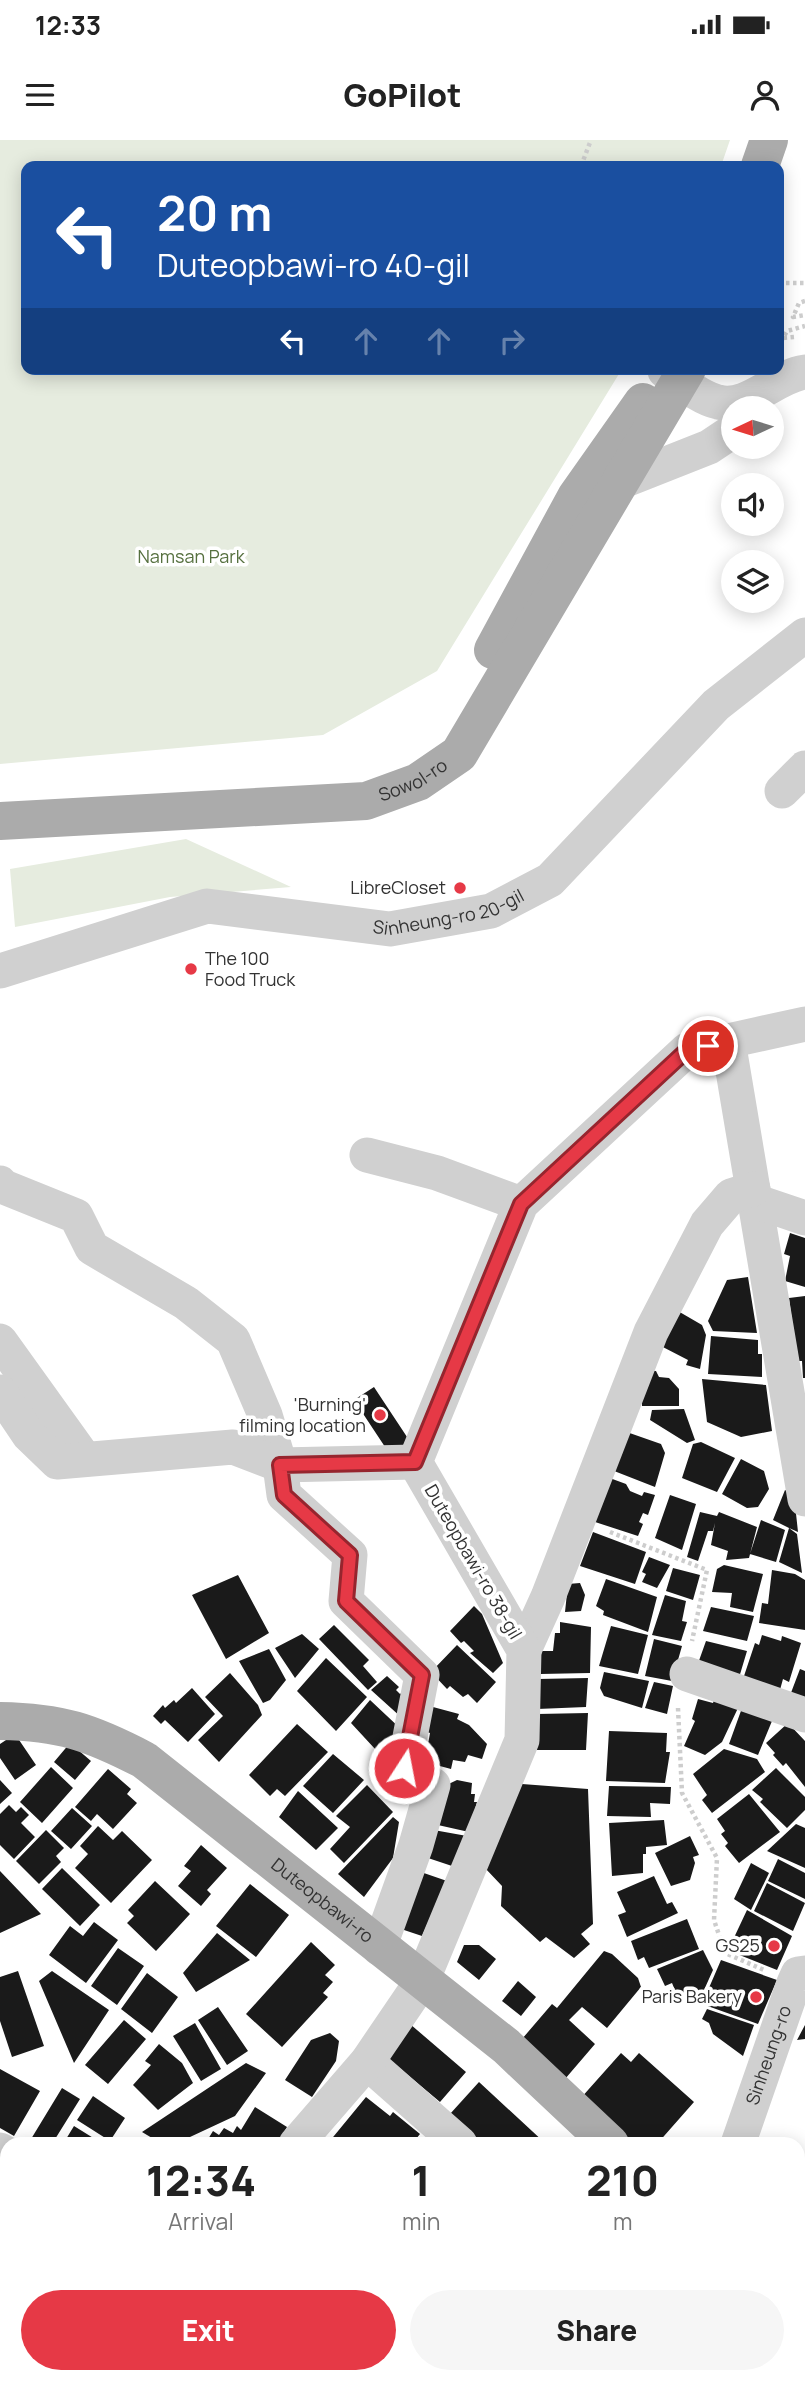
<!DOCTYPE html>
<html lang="en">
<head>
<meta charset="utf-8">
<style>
	:root { --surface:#fff; --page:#f6f6f6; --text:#222; --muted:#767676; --accent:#e63946 }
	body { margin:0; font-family:Manrope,sans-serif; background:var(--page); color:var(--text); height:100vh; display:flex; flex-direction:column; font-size:26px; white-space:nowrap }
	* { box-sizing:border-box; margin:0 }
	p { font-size:23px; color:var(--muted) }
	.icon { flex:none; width:38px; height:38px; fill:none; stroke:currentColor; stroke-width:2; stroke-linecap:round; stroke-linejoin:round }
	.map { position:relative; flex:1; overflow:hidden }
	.details { position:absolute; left:0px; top:1997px; width:805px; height:247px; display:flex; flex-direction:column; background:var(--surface); border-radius:21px 21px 0 0; box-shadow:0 4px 18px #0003 }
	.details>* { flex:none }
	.guide { position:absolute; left:21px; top:21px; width:763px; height:214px; border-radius:14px; box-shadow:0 4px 18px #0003; background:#1a4fa0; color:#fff; overflow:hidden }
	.needle { width:46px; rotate:266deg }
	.tools { position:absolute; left:721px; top:256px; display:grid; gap:14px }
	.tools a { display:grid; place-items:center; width:63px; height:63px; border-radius:50%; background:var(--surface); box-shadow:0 4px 18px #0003; font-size:35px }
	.pin { position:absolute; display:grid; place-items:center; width:60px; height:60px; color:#fff; margin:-30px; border:4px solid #fff; border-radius:50%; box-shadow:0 2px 7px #0007 }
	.me { position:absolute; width:77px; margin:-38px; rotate:11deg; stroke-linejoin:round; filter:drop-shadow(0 0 5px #0008) }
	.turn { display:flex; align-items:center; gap:24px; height:147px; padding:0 21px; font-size:32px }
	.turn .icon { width:91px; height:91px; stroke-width:2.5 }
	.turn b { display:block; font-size:49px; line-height:60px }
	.lanes { display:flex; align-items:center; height:66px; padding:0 21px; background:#0003; justify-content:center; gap:35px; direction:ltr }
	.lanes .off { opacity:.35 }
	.eta { display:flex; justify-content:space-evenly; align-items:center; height:119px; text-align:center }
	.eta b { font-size:42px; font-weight:800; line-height:49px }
	.cta { display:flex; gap:14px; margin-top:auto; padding:14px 21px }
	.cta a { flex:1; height:80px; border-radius:42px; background:var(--accent); color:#fff; font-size:28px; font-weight:800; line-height:80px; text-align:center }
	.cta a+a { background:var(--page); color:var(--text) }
	.status { display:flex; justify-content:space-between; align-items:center; height:49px; padding:0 35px; background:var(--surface); direction:ltr }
	.status svg { height:19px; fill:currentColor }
	header { display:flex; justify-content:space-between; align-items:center; height:91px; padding:0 21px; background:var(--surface); font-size:32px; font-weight:800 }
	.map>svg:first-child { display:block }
	.green { fill:#e6ecdf }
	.building { fill:#1a1a1a }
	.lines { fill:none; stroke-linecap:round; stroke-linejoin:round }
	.path { stroke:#cdcdcd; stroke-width:4.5; stroke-dasharray:3.5 3.5; stroke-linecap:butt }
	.minor { stroke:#d0d0d0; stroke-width:35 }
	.major { stroke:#ababab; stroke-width:38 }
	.route-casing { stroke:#96252e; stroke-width:18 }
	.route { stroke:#e63946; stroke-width:12 }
	.poi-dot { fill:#e63946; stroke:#fff; stroke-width:2.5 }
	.labels { text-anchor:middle; stroke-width:7; stroke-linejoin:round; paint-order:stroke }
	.park-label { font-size:18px; fill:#56703f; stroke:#fff }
	.street-label { font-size:18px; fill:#333; stroke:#fff }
	.poi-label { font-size:18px; fill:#333; stroke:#fff; text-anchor:end }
</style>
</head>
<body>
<div class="status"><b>12:33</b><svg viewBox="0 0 49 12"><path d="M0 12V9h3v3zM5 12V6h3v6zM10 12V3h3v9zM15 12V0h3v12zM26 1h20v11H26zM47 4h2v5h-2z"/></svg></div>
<header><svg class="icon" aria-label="menu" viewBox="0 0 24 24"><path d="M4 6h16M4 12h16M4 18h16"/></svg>GoPilot<svg class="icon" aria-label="person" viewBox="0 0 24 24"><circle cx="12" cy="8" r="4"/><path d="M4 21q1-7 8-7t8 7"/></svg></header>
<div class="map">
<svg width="805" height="2242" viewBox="0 0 805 2242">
	<rect width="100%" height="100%" fill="#fff"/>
	<path class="green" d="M 0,0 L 730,0 L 721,26 L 26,26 L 26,229 L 622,229 L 437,531 L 323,595 L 0,624 Z
		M 186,699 L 291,747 L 170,757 L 15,787 L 10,729 Z"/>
	<path class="building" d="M 790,1093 L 805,1098 L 805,1147 L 785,1141 L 790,1116 L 784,1114 Z
		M 748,1137 L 757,1193 L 713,1191 L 708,1181 L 727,1140 Z
		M 805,1156 L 805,1238 L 803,1238 L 802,1221 L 797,1221 L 789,1158 Z
		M 671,1167 L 702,1185 L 706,1195 L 700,1229 L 686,1225 L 688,1220 L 657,1204 Z
		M 711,1196 L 758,1200 L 758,1214 L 762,1214 L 762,1237 L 708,1234 Z
		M 642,1230 L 656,1231 L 659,1237 L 669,1238 L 679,1249 L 679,1266 L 642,1266 Z
		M 702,1239 L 766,1245 L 772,1291 L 741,1297 L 707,1282 Z
		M 374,1247 L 411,1303 L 391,1316 L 354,1260 Z
		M 684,1269 L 695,1300 L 687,1303 L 650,1280 L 652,1270 Z
		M 621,1290 L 661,1304 L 665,1313 L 655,1347 L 609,1329 Z
		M 701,1302 L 735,1318 L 717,1352 L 682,1338 L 693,1304 Z
		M 741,1319 L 764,1331 L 769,1349 L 758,1367 L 747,1368 L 722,1354 Z
		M 607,1337 L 626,1344 L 630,1351 L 642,1356 L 644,1352 L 655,1355 L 648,1375 L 643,1373 L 639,1382 L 643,1384 L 638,1396 L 592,1381 Z
		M 785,1350 L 794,1355 L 798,1392 L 789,1388 L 797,1394 L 802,1433 L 779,1422 L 789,1388 L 773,1380 Z
		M 670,1355 L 696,1364 L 682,1410 L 655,1398 Z
		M 700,1372 L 717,1376 L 719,1372 L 757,1387 L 749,1418 L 726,1420 L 728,1411 L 711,1405 L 715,1383 L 713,1391 L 708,1391 L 698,1421 L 687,1417 Z
		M 761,1380 L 785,1390 L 776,1422 L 750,1414 Z
		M 593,1392 L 646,1412 L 635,1444 L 580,1426 Z
		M 649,1417 L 670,1425 L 657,1448 L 642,1442 L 646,1434 L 642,1432 Z
		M 724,1425 L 763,1434 L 753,1472 L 730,1467 L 732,1453 L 712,1452 L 717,1429 Z
		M 673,1428 L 700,1435 L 693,1460 L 666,1451 Z
		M 772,1430 L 795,1434 L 805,1440 L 805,1490 L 759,1483 L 762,1463 L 768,1464 Z
		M 238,1435 L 269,1493 L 226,1519 L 192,1455 Z
		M 606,1439 L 657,1457 L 648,1492 L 603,1475 L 604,1471 L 596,1466 Z
		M 580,1443 L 585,1455 L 581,1471 L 565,1472 L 568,1444 Z
		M 665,1455 L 686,1461 L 682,1481 L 687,1482 L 681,1501 L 652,1495 Z
		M 474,1466 L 482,1474 L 503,1523 L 493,1533 L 470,1513 L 474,1511 L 464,1501 L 461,1503 L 450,1491 Z
		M 711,1467 L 754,1476 L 747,1501 L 703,1491 Z
		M 560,1482 L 591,1487 L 590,1533 L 540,1534 L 541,1511 L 553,1511 L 555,1493 L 560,1493 Z
		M 334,1485 L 369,1520 L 363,1526 L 377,1542 L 368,1550 L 319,1499 Z
		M 611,1486 L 648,1495 L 638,1534 L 599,1526 Z
		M 302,1494 L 319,1509 L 295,1538 L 275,1508 Z
		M 762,1495 L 781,1501 L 782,1496 L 801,1503 L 789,1542 L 783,1539 L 778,1557 L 741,1545 L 755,1503 L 759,1505 Z
		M 654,1499 L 682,1506 L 672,1541 L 645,1536 Z
		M 706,1501 L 747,1511 L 738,1541 L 696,1529 Z
		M 457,1505 L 496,1542 L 477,1563 L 468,1554 L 463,1557 L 450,1546 L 447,1549 L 431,1532 Z
		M 269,1509 L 286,1540 L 270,1560 L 263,1563 L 239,1521 Z
		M 326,1518 L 367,1557 L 336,1591 L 297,1551 Z
		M 800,1529 L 805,1531 L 805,1566 L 789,1558 Z
		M 604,1532 L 649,1541 L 642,1568 L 604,1556 L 600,1548 Z
		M 230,1533 L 258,1565 L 262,1575 L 219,1622 L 198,1600 L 223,1576 L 205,1557 Z
		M 387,1536 L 399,1547 L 396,1550 L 400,1554 L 404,1551 L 402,1578 L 371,1550 Z
		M 588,1538 L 586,1567 L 537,1569 L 538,1539 Z
		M 654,1542 L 673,1546 L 667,1574 L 645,1568 Z
		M 192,1548 L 215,1574 L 188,1602 L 165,1580 L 161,1584 L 153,1576 L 163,1565 L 165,1568 L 174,1560 L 176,1563 Z
		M 698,1559 L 713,1563 L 714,1560 L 738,1568 L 722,1602 L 705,1615 L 684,1606 L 695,1581 L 692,1579 Z
		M 370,1560 L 403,1591 L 388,1623 L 351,1583 Z
		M 433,1567 L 459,1574 L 457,1579 L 469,1585 L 487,1604 L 482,1619 L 468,1615 L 465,1622 L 453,1620 L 451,1629 L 425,1622 L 430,1593 L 427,1592 Z
		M 742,1568 L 772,1581 L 758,1615 L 729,1604 Z
		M 588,1573 L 586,1610 L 537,1610 L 537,1574 Z
		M 788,1583 L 805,1601 L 805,1647 L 786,1623 L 783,1626 L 773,1615 L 775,1613 L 766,1603 Z
		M 297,1584 L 328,1612 L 285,1656 L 277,1649 L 270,1656 L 249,1635 Z
		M 609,1591 L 667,1593 L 666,1612 L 670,1612 L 665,1643 L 606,1641 Z
		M 15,1594 L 36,1625 L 15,1640 L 0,1618 L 0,1604 Z
		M 70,1603 L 91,1621 L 75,1640 L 54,1622 Z
		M 724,1609 L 757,1619 L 765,1632 L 712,1673 L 702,1660 L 707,1655 L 693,1634 Z
		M 333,1614 L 364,1640 L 333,1673 L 303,1646 Z
		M 51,1627 L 73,1648 L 42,1683 L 20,1662 Z
		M 776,1628 L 805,1657 L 805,1670 L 787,1688 L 760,1662 L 763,1659 L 752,1650 Z
		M 108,1629 L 131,1649 L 127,1654 L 137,1663 L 113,1689 L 97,1674 L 91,1681 L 75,1667 Z
		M 0,1640 L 12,1653 L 0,1664 Z
		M 457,1640 L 472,1643 L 471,1654 L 475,1654 L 474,1662 L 477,1662 L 469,1692 L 429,1683 L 436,1650 Z
		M 522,1644 L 588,1649 L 593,1784 L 581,1794 L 590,1804 L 574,1818 L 546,1797 L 540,1802 L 501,1766 L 502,1746 L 485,1728 Z
		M 367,1645 L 393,1672 L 344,1723 L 330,1709 L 350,1687 L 336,1676 Z
		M 609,1646 L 671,1647 L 670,1664 L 650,1663 L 651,1677 L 607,1676 Z
		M 298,1651 L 338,1688 L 316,1710 L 279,1677 Z
		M 749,1654 L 780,1692 L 739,1723 L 725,1706 L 728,1703 L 721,1694 L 725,1691 L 717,1679 Z
		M 9,1665 L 16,1672 L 21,1667 L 29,1675 L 21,1683 L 35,1697 L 14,1719 L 0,1705 L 0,1674 Z
		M 72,1668 L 92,1686 L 71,1709 L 51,1691 Z
		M 393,1677 L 399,1682 L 393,1718 L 364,1757 L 338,1734 Z
		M 664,1680 L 667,1705 L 646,1707 L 646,1714 L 643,1714 L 643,1733 L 612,1736 L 609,1683 Z
		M 796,1684 L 805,1688 L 805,1728 L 767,1711 Z
		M 98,1686 L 113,1700 L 122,1691 L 152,1720 L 111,1763 L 75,1728 L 88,1714 L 80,1706 Z
		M 428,1689 L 467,1696 L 455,1727 L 422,1716 Z
		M 46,1690 L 64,1708 L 56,1716 L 61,1722 L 39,1744 L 16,1721 Z
		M 690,1696 L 699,1715 L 693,1717 L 695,1723 L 690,1740 L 671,1746 L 655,1713 Z
		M 201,1705 L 227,1728 L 207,1750 L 211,1754 L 201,1766 L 178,1746 L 191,1731 L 184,1726 Z
		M 778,1719 L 805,1733 L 805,1759 L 768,1741 Z
		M 751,1723 L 769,1733 L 751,1770 L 734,1759 Z
		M 62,1728 L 100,1765 L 80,1786 L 42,1749 Z
		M 0,1731 L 41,1774 L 0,1793 Z
		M 418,1731 L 447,1741 L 422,1796 L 395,1787 Z
		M 654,1736 L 667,1764 L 672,1762 L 678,1773 L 627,1797 L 618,1775 L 626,1772 L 617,1752 Z
		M 155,1741 L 190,1774 L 156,1811 L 127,1783 L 134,1776 L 128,1770 Z
		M 767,1743 L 805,1763 L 793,1791 L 754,1771 Z
		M 250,1744 L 289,1775 L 256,1817 L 216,1786 Z
		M 747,1770 L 792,1796 L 777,1830 L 737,1814 L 740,1808 L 731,1804 Z
		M 687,1779 L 699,1809 L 649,1828 L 644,1817 L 638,1820 L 631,1801 Z
		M 94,1782 L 118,1800 L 86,1843 L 49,1815 L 70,1786 L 83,1796 Z
		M 217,1793 L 250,1820 L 196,1852 L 183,1833 Z
		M 311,1802 L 335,1825 L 325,1835 L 333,1842 L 323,1853 L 328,1857 L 282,1907 L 246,1874 Z
		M 464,1805 L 479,1805 L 496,1819 L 479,1840 L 457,1822 Z
		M 118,1808 L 144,1826 L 117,1865 L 91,1846 Z
		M 703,1810 L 713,1830 L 704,1850 L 679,1860 L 672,1843 L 665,1846 L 657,1829 Z
		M 604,1811 L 612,1814 L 638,1838 L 641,1847 L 607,1888 L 582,1867 L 569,1880 L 595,1904 L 565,1939 L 522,1899 L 552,1864 L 557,1868 Z
		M 721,1820 L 777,1840 L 758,1884 L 702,1864 Z
		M 18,1831 L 44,1906 L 12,1917 L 0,1881 L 0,1837 Z
		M 52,1831 L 109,1870 L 74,1923 L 39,1841 Z
		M 147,1833 L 178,1857 L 152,1893 L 121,1869 Z
		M 518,1841 L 536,1857 L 521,1876 L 502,1861 Z
		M 218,1867 L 248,1911 L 227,1925 L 198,1880 Z
		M 707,1869 L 754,1885 L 743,1916 L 713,1894 L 709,1883 L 702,1879 Z
		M 124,1880 L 146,1899 L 108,1944 L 85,1925 Z
		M 195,1883 L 221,1929 L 201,1941 L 173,1896 Z
		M 410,1884 L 466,1932 L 440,1962 L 384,1915 Z
		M 805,1885 L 805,1899 L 797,1900 Z
		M 330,1893 L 339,1901 L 336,1921 L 312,1957 L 285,1940 L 311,1900 Z
		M 159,1904 L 182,1923 L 193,1943 L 158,1970 L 133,1945 L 151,1925 L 145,1921 Z
		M 621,1913 L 631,1922 L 639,1913 L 694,1962 L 657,2004 L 630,2004 L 580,1959 Z
		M 246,1923 L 266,1933 L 235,1976 L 175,2004 L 162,2004 L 142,1992 Z
		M 0,1929 L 40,1951 L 14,1996 L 0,1988 Z
		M 479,1942 L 546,2004 L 482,2004 L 450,1974 Z
		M 62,1948 L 80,1959 L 52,2004 L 28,2004 Z
		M 93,1956 L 125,1978 L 110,2001 L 77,1980 Z
		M 366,1957 L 390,1976 L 393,1972 L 420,1994 L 412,2004 L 329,2002 Z
		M 255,1967 L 287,1987 L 277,2004 L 205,2004 L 213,1991 L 219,1995 L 224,1988 L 233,1993 L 237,1986 L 241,1990 Z
		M 74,1986 L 103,2004 L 63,2004 Z
		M 4,2093 L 7,2094 L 7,2135 L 0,2131 L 0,2101 Z
		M 0,2149 L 7,2152 L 7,2163 L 0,2177 Z
		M 801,2209 L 805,2212 L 805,2242 L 786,2242 L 780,2236 L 798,2236 L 798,2212 Z
		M 2,2236 L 133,2236 L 131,2242 L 15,2242 Z
		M 183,2236 L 203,2236 L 213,2242 L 180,2242 Z
		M 267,2236 L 299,2236 L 295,2242 L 268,2242 L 265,2240 Z
		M 378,2236 L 433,2236 L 429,2242 L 375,2242 Z
		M 499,2236 L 545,2236 L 550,2242 L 493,2242 Z
		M 609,2236 L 655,2236 L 649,2242 L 603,2242 Z
		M 661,2236 L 711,2236 L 714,2242 L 664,2242 Z
		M 724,2236 L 738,2236 L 734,2242 Z"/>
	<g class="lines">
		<path class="path" d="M 581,26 L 591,0
			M 779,143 L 805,143
			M 805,161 L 799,163 L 793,177 L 805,175
			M 794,197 L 783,198 L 787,191 L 805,186
			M 610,1392 L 707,1430 L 692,1501
			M 678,1568 L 682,1653 L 717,1718 L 714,1780 L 725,1813 L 764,1830"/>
		<g class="minor">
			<path d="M 665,231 C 680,241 700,258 718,262 C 748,270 775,236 805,232"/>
			<path d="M 623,341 L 709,307 L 733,291"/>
			<path d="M 782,651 L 805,628"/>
			<path id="s1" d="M 0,831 L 207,766 L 390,789 L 491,771 L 550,740 L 716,565 L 805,495"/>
			<path d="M 728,901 L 805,1359"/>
			<path d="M 367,1015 L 437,1033 L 521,1064"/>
			<path d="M 0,1043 L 4,1047 L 76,1076 L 92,1108 L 186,1163 L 233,1200 L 265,1275 L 280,1325 L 284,1355 L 350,1415 L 346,1461 L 422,1535 L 404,1628 L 433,1645 L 416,1705 L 379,1808"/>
			<path d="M 755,1061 L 805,1078"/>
			<path d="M 0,1201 L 84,1318"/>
			<path d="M 0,1252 L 29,1295 L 57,1322 L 233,1307 L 280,1325 L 415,1322"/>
			<path d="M 524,1510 L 548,1457 L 651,1192 L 707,1084 L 731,1056 L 753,1049"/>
			<path d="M 687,1534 L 805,1575"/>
			<path d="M 367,1922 L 460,2004"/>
			<path d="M 296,2004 L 367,1922 L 422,1841 L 522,1600 L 524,1510 L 415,1322 L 521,1064 L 687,910 L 805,884"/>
			<path id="s2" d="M 738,2004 L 794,1843 L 798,1834 L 805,1833"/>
			<path d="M 0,2010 L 7,2014"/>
			<path d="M 327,2236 L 338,2242"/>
			<path d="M 564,2236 L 568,2242"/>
			<path d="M 165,2242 L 167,2236"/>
			<path d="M 462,2242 L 468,2236"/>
			<path d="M 758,2242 L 762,2236"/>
		</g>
		<g class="major">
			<path d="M 760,26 L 769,0"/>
			<path d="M 493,510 L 576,357 L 643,262"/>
			<path id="s3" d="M 0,681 L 366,661 L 418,642 L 459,614 L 687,229"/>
			<path id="s4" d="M 0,1581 C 61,1582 90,1592 144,1620 L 506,1906 L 610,2004"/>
			<path d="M 798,2162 L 805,2168"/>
		</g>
	</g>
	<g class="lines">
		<g class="route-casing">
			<path id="route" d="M 404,1628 L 422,1535 L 346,1461 L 350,1415 L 284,1355 L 280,1325 L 415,1322 L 521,1064 L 687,910 L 708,906"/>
		</g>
		<use href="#route" class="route"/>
	</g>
	<g class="poi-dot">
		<circle cx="460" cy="748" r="7"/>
		<circle cx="191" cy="829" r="7"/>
		<circle cx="380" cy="1275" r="7"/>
		<circle cx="774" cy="1806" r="7"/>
		<circle cx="756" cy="1857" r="7"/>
	</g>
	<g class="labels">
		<g class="park-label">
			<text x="191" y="423">Namsan Park</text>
		</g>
		<g class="street-label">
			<text dy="6" stroke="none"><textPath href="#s3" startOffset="418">Sowol-ro</textPath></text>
			<text dy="6" stroke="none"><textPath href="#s1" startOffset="462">Sinheung-ro 20-gil</textPath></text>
			<text transform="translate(473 1422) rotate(60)" y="6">Duteopbawi-ro 38-gil</text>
			<text dy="6" stroke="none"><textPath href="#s4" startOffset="378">Duteopbawi-ro</textPath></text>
			<text dy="6" stroke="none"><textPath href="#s2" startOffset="94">Sinheung-ro</textPath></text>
		</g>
		<g class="poi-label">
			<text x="446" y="754">LibreCloset</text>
			<text x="205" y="825" text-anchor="start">The 100<tspan x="205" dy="21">Food Truck</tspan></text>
			<text x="366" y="1271">'Burning'<tspan x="366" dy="21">filming location</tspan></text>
			<text x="760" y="1812">GS25</text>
			<text x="742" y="1863">Paris Bakery</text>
		</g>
	</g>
</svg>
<div class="tools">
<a><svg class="needle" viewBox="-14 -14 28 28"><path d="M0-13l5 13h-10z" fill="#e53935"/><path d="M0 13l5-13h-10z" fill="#767676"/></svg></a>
<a><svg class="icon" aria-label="sound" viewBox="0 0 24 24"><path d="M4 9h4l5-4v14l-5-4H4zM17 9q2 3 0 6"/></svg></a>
<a><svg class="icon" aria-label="layers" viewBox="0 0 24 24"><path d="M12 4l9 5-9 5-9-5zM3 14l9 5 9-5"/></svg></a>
</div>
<div class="pin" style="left:708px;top:906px;background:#d93025"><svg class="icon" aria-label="arrive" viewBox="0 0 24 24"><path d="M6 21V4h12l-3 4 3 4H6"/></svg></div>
<svg class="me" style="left:404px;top:1628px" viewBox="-20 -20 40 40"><circle r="17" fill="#e63946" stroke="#fff" stroke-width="3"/><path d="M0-11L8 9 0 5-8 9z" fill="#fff"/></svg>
<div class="guide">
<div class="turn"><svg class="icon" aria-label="left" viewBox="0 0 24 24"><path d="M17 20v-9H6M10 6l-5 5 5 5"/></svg><div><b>20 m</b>Duteopbawi-ro 40-gil</div></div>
<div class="lanes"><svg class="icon" aria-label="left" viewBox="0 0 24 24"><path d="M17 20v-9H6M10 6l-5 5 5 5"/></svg><svg class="icon off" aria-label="ahead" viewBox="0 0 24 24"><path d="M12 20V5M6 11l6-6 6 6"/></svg><svg class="icon off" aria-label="ahead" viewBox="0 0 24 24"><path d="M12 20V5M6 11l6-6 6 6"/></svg><svg class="icon off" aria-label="right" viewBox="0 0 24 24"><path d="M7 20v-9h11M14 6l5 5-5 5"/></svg></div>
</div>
<section class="details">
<div class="eta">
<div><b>12:34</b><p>Arrival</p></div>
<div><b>1</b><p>min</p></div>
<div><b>210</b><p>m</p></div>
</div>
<div class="cta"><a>Exit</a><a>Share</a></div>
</section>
</div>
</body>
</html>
